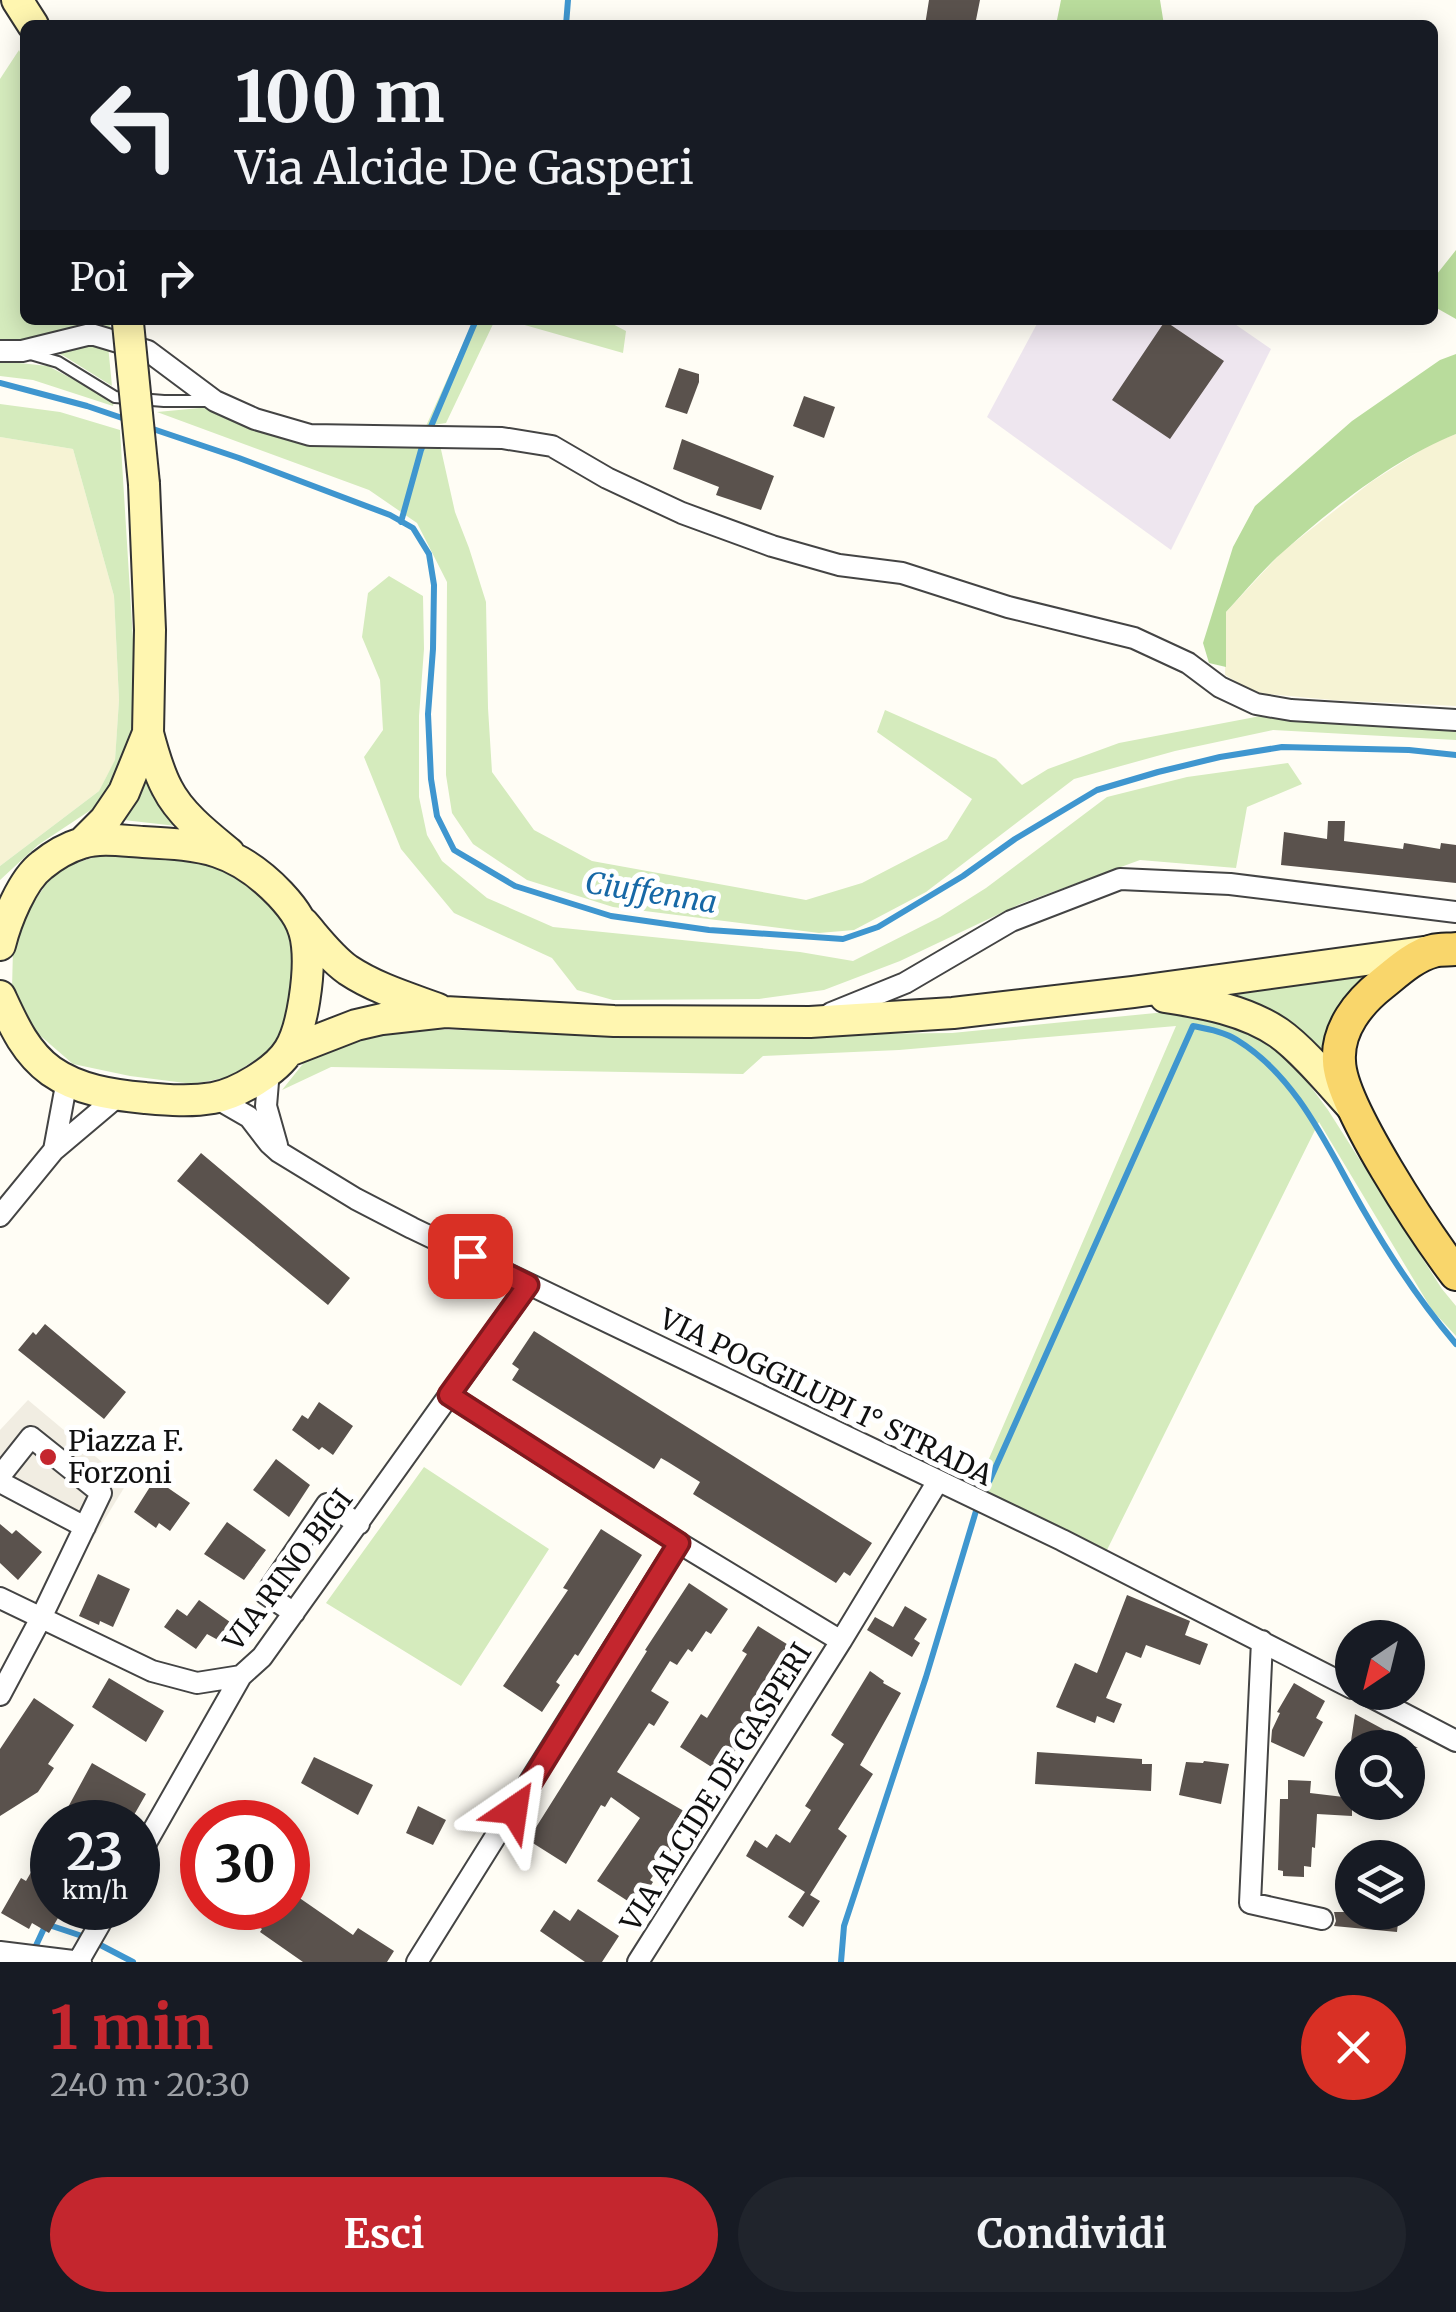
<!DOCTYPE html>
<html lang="it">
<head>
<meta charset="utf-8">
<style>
	:root { --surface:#171b24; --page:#20242c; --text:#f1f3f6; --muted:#9ea1a6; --accent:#c4262e }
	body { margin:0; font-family:Merriweather,serif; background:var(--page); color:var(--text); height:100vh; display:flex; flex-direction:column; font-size:38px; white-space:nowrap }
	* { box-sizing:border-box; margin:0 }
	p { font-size:32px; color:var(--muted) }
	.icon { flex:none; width:55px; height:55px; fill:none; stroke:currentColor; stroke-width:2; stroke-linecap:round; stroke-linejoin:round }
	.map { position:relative; height:1962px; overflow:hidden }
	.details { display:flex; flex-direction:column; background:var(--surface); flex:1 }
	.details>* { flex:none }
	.hud { position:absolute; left:20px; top:20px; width:1418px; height:305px; border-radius:15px; box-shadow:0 5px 25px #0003; background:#171b24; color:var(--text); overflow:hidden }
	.needle { width:65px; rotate:215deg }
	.fabs { position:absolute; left:1335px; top:1620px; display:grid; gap:20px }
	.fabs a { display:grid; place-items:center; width:90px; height:90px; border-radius:50%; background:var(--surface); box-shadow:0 5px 25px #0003; font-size:50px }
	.speed { position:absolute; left:30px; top:1800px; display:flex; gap:20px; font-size:50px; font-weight:700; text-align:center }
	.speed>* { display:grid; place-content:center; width:130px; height:130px; border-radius:50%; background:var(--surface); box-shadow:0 5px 25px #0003; line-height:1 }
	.speed small { font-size:25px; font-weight:400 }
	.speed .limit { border:15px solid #d22; background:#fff; color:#111 }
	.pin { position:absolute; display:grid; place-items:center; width:85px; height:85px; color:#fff; margin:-42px; border-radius:20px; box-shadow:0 5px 15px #0006 }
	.me { position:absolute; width:110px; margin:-55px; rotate:32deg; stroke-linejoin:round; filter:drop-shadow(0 0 8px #0008) }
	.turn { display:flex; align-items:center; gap:35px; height:210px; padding:0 50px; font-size:45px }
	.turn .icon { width:130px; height:130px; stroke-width:2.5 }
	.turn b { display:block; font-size:70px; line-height:85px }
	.then { display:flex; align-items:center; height:95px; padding:0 50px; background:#0003; gap:20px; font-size:38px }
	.round { display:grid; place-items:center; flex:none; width:105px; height:105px; border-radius:52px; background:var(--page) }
	.summary { display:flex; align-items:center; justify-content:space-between; height:170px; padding:0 50px }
	h1 { font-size:60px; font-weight:700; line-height:75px; color:var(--accent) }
	.primary-button { display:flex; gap:20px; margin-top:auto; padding:20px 50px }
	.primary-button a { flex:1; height:115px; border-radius:60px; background:var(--accent); color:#fff; font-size:40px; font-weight:700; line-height:115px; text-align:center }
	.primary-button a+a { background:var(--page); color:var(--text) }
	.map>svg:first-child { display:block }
	.industrial { fill:#eee6ef }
	.farmland { fill:#f6f3d4 }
	.green { fill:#d5ebbd }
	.forest { fill:#b9dc9c }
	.plaza { fill:#f1ede2 }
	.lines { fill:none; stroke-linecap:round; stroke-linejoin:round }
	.stream { stroke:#3f96cf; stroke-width:6 }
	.building { fill:#5a524d }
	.lane-casing { stroke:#444; stroke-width:14 }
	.street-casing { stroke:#444; stroke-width:24 }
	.secondary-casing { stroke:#333; stroke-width:34 }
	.primary-casing { stroke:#222; stroke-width:36 }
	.lane { stroke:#fff; stroke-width:10 }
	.street { stroke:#fff; stroke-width:20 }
	.secondary { stroke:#fff6b0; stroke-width:30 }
	.primary { stroke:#f9d66b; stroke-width:32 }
	.secondary-bridge-casing { stroke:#333; stroke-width:34; stroke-linecap:butt }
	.secondary-bridge { stroke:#fff6b0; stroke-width:30 }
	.route-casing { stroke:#7f191e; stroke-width:25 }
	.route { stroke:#c4262e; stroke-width:18 }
	.poi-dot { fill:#c4262e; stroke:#fff; stroke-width:4 }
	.labels { text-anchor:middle; stroke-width:10; stroke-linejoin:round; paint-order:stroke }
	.street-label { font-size:28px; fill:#111; stroke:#fff }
	.poi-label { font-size:28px; fill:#111; stroke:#fff; text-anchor:start }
	.water-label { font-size:30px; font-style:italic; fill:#1768a6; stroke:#fff }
</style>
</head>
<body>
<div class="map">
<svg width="1456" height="1962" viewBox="0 0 1456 1962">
	<rect width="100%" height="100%" fill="#fffdf5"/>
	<path class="industrial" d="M 1039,320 L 1229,320 L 1271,349 L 1171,550 L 987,417 Z"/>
	<path class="farmland" d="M 1456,434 L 1456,706 L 1333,700 L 1256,693 L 1225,675 L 1226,612 L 1282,552 L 1371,482 L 1431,444 Z
		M 0,437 L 73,449 L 114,596 L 119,700 L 115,761 L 99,791 L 0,866 Z"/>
	<path class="green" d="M 19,50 L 25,63 L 25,320 L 109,320 L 111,331 L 22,346 L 0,344 L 0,79 Z
		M 474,320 L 495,320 L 446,423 L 426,426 Z
		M 507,320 L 605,320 L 626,331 L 623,353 Z
		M 108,345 L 112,386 L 64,356 L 51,350 Z
		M 0,361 L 48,366 L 114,401 L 113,406 L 33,380 L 0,376 Z
		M 0,404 L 60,412 L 120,430 L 134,656 L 137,742 L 112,796 L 38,845 L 0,880 L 0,866 L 99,791 L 115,760 L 119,700 L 114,596 L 73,449 L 0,437 Z
		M 211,407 L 272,431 L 440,445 L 455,512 L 469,548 L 486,602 L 488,708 L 492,772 L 534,830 L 592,861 L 806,900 L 862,883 L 947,839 L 972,799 L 877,732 L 885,710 L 996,759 L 1022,785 L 1048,769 L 1119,743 L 1271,714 L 1390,727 L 1456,726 L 1456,740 L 1273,730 L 1175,751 L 1074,779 L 926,892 L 854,930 L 819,933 L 613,907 L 527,880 L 473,844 L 452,813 L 446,775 L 447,582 L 417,523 L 369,490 L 157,412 Z
		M 389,576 L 423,596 L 424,649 L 419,716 L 419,797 L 427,835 L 442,861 L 487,898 L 553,927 L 800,952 L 853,961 L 940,917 L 986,888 L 1107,797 L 1187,777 L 1288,763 L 1302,784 L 1247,807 L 1236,868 L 1140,860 L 1020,904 L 900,961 L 824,990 L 759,999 L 613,1000 L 577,990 L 552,958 L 454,913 L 401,849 L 364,757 L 383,730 L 380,680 L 362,637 L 368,593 Z
		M 149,766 L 185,827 L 115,819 Z
		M 107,853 L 226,864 L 281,913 L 297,941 L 288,1018 L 270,1050 L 229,1077 L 193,1084 L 130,1076 L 73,1064 L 29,1026 L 12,989 L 13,949 L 27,912 L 47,883 L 64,867 Z
		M 1377,965 C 1345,992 1329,1016 1320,1057 L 1209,990 Z
		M 1176,1011 L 1256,1032 L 1297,1068 L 1328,1110 L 1442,1289 L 1456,1306 L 1456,1336 L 1432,1310 L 1319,1122 L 1104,1556 L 975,1491 L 1176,1026 L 899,1050 L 763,1056 L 743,1074 L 331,1067 L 282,1090 L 310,1055 L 331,1039 L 405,1028 L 617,1036 L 952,1033 Z
		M 424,1467 L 549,1549 L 461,1686 L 326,1603 Z"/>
	<path class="forest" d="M 1061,0 L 1160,0 L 1164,25 L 1056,25 Z
		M 1456,250 L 1456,319 L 1433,306 L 1433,279 Z
		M 1456,354 L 1456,434 C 1396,458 1332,508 1284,551 C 1263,569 1245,592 1226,612 L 1226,667 L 1209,663 L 1203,643 L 1233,547 L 1255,506 L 1352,421 L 1440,360 Z"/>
	<path class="plaza" d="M 28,1400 L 127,1483 L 92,1540 L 0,1495 L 0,1430 Z"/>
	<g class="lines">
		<path class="stream" d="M 566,25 L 568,0
			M 0,383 L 87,406 L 128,420
			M 150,428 L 239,458 L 390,515 L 413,528 L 429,554 L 434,585 L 433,649 L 428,714 L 431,779 L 437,816 L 454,850 L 515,886 L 611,916 L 709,930 L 843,939 L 878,927 L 963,876 L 1015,839 L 1097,790 L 1158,772 L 1220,757 L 1282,747 L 1409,750 L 1456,755
			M 401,522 L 421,450 L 476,320
			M 33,1952 L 46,1924 L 85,1937 L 133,1962
			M 841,1962 L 844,1926 L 926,1677 L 976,1511 L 1193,1026 C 1208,1029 1225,1032 1237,1040 C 1299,1078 1329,1151 1364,1211 C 1391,1258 1421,1303 1456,1344"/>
	</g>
	<path class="building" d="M 929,0 L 980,0 L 975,25 L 925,25 Z
		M 1165,321 L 1224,361 L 1170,439 L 1112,400 Z
		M 679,368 L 699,374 L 699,382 L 687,414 L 665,407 Z
		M 804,396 L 835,407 L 824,438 L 793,426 Z
		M 682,439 L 774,476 L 761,510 L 716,495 L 719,487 L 673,469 Z
		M 1328,821 L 1345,821 L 1344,841 L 1403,849 L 1404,843 L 1440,849 L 1441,843 L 1456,845 L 1456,883 L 1281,865 L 1284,832 L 1327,839 Z
		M 201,1153 L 350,1278 L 328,1305 L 177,1181 Z
		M 45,1324 L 126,1392 L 104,1419 L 18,1350 L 33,1332 L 36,1335 Z
		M 534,1331 L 872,1543 L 850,1576 L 844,1572 L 836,1583 L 693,1494 L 700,1482 L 668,1462 L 661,1458 L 654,1469 L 512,1380 L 519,1369 L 512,1364 Z
		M 319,1402 L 353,1426 L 333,1455 L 322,1447 L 319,1450 L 292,1430 L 302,1415 L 308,1419 Z
		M 276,1459 L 310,1485 L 289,1517 L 253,1490 Z
		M 155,1479 L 190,1503 L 170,1531 L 159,1523 L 156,1528 L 134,1512 Z
		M 227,1522 L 266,1550 L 244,1580 L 204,1554 Z
		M 0,1524 L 12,1534 L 16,1530 L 42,1552 L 18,1580 L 0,1563 Z
		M 601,1529 L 642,1555 L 578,1656 L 575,1654 L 556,1682 L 560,1685 L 542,1712 L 503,1686 L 568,1590 L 563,1588 Z
		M 98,1574 L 130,1589 L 113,1627 L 100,1621 L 99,1625 L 79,1616 Z
		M 689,1583 L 728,1609 L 711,1634 L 706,1631 L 692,1652 L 688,1649 L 677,1665 L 670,1661 L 651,1691 L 669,1702 L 654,1726 L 649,1723 L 617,1772 L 694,1817 L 650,1880 L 653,1882 L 637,1907 L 597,1881 L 640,1818 L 611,1797 L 605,1807 L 601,1805 L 566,1864 L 528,1840 L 647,1651 L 645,1650 Z
		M 1127,1595 L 1190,1621 L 1185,1635 L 1208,1644 L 1200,1665 L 1146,1645 L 1141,1658 L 1126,1652 L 1106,1698 L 1122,1704 L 1114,1723 L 1097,1716 L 1095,1723 L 1056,1707 L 1075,1663 L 1097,1673 Z
		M 199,1600 L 230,1622 L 218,1640 L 207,1634 L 196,1649 L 164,1627 L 177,1609 L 187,1616 Z
		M 905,1606 L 927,1619 L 914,1639 L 920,1643 L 912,1657 L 867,1630 L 875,1617 L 893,1627 Z
		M 758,1626 L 798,1651 L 768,1698 L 762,1694 L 736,1736 L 742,1740 L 721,1773 L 680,1747 L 701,1714 L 707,1718 L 747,1654 L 742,1651 Z
		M 870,1671 L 884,1681 L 883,1683 L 901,1693 L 860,1765 L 873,1774 L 838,1829 L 847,1836 L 810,1895 L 820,1901 L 803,1927 L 788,1917 L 805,1892 L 746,1856 L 755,1840 L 767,1848 L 776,1834 L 790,1843 L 811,1810 L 805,1806 L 844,1744 L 831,1735 Z
		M 109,1678 L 164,1711 L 146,1742 L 92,1707 Z
		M 1294,1683 L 1325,1701 L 1316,1718 L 1323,1722 L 1304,1757 L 1271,1742 L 1272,1730 L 1280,1713 L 1277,1712 Z
		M 34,1698 L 74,1725 L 48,1764 L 54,1768 L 38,1792 L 0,1816 L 0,1749 Z
		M 1355,1714 L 1418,1748 L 1350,1748 Z
		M 1037,1752 L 1142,1759 L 1142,1764 L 1152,1764 L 1151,1791 L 1035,1784 Z
		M 314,1757 L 373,1785 L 358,1815 L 301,1783 Z
		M 1204,1761 L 1229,1764 L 1221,1804 L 1179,1795 L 1186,1762 L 1203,1763 Z
		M 92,1763 L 146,1794 L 130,1822 L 60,1822 Z
		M 1288,1780 L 1311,1781 L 1310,1793 L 1352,1798 L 1352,1816 L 1317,1814 L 1315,1848 L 1312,1847 L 1311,1867 L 1304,1866 L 1304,1877 L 1283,1876 L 1283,1871 L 1278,1870 L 1280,1799 L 1288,1799 Z
		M 418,1806 L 446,1820 L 433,1845 L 406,1833 Z
		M 52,1836 L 52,1908 L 64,1908 L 49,1933 L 32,1923 L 29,1929 L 1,1913 L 21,1878 L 26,1881 Z
		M 288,1890 L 353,1935 L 358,1928 L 394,1951 L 387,1962 L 303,1962 L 260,1932 L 262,1929 L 226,1908 L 288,1908 Z
		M 578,1909 L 619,1936 L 602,1962 L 585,1962 L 540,1931 L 554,1910 L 570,1921 Z
		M 1334,1912 L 1399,1912 L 1397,1932 L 1334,1926 L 1336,1921 Z"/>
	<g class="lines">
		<g class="lane-casing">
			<path id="lane" d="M 27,353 L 58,362 L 115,397 L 164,401 L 209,401"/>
		</g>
		<g class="street-casing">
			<path id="street" d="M 0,351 L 22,351 L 91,334 L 148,351 L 215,401 L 255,419 L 310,435 L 502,438 L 552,446 L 607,478 L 682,513 L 772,546 L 839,565 L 902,573 L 1008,607 L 1134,638 L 1188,663 L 1220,687 L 1256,704 L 1291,710 L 1456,720
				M 831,1013 L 905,983 L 1011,921 L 1120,879 L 1230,884 L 1456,912
				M 269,1070 L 266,1106 L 277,1145
				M 216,1098 L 249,1117 L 269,1143 L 279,1152 L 356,1199 L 412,1228 L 1062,1540 L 1352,1688
				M 54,1150 L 67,1080
				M 0,1216 L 54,1150 L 118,1096
				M 449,1395 L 679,1543 L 841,1641 L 638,1962
				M 0,1476 L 31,1437 L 101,1493 L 41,1618 L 0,1695
				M 0,1482 L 85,1527
				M 0,1598 L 152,1671 L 197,1683 L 241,1676 L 262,1657 L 528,1285
				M 294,1613 L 266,1594 L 327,1504 L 359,1524
				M 841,1641 L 938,1481
				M 1262,1641 L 1250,1903 L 1322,1919
				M 1362,1692 L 1456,1741
				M 138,1857 L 241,1676
				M 0,1952 L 81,1962
				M 78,1962 L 109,1908
				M 417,1962 L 679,1543"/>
		</g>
		<g class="secondary-casing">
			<path id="secondary" d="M 17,0 L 33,25
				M 148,733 C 153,752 158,771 167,788 C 180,814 207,835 229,853
				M 82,843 L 105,820 L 124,792 L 148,733 L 150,630 L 144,484
				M 303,923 C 317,939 330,957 348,970 C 375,988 408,998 438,1009
				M 0,945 C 6,921 22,880 42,865 C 53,856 69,847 82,843 C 100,837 124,841 143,842 C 203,845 236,848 280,894 C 295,910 305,924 307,946 C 310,973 303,1028 289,1050 C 276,1071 237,1094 213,1098 C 190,1102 168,1100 145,1098 C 112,1095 78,1090 51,1071 C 25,1052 13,1024 0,996
				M 1165,997 C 1204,1003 1245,1010 1279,1033 C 1302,1049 1332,1085 1352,1107
				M 289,1051 L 356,1025 L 382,1019 L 445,1012 L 614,1021 L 810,1022 L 953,1013 L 1133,992 L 1431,951"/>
		</g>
		<g class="primary-casing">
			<path id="primary" d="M 1456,949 C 1449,950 1440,949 1433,951 C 1414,956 1397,972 1382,984 C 1359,1002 1337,1029 1339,1061 C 1340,1106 1426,1234 1456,1274"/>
		</g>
		<use href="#lane" class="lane"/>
		<use href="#street" class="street"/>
		<use href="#secondary" class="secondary"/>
		<use href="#primary" class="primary"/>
		<g class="secondary-bridge-casing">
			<path id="secondary-bridge" d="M 128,323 L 144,484"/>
		</g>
		<use href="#secondary-bridge" class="secondary-bridge"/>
	</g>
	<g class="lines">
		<g class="route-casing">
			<path id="route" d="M 470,1256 L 528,1285 L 449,1395 L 679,1543 L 514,1810"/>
		</g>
		<use href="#route" class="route"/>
	</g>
	<circle class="poi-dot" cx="48" cy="1457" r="10"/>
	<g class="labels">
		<g class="street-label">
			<text transform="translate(826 1397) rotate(26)" y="10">VIA POGGILUPI 1° STRADA</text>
			<text transform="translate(288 1570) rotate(-53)" y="10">VIA RINO BIGI</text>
			<text transform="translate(716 1787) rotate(-58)" y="10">VIA ALCIDE DE GASPERI</text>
		</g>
		<g class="poi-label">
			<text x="68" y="1451">Piazza F.<tspan x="68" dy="32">Forzoni</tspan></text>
		</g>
		<g class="water-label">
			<text transform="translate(651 893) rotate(9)" y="10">Ciuffenna</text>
		</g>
	</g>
</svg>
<div class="fabs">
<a><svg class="needle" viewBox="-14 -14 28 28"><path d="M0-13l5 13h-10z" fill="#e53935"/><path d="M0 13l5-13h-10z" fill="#9ea1a6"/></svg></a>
<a><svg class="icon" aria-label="search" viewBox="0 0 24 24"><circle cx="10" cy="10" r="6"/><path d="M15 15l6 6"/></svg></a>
<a><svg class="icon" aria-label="layers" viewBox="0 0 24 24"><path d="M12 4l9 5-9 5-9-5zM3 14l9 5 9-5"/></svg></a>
</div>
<div class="speed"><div>23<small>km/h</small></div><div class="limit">30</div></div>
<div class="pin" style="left:470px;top:1256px;background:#d93025"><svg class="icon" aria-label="arrive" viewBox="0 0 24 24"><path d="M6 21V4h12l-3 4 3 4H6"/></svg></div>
<svg class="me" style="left:514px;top:1810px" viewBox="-20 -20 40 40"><path d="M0-17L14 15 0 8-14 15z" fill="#c4262e" stroke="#fff" stroke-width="4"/></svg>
<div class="hud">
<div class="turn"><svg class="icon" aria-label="left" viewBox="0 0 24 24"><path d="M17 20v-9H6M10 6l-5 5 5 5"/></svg><div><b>100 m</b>Via Alcide De Gasperi</div></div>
<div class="then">Poi<svg class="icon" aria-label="right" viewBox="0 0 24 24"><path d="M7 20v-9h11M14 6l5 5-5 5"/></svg></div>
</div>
</div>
<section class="details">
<div class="summary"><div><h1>1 min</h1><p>240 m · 20:30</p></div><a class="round" style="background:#d93025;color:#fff"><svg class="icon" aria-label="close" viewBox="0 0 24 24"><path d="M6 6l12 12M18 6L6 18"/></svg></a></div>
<div class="primary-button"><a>Esci</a><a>Condividi</a></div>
</section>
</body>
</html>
